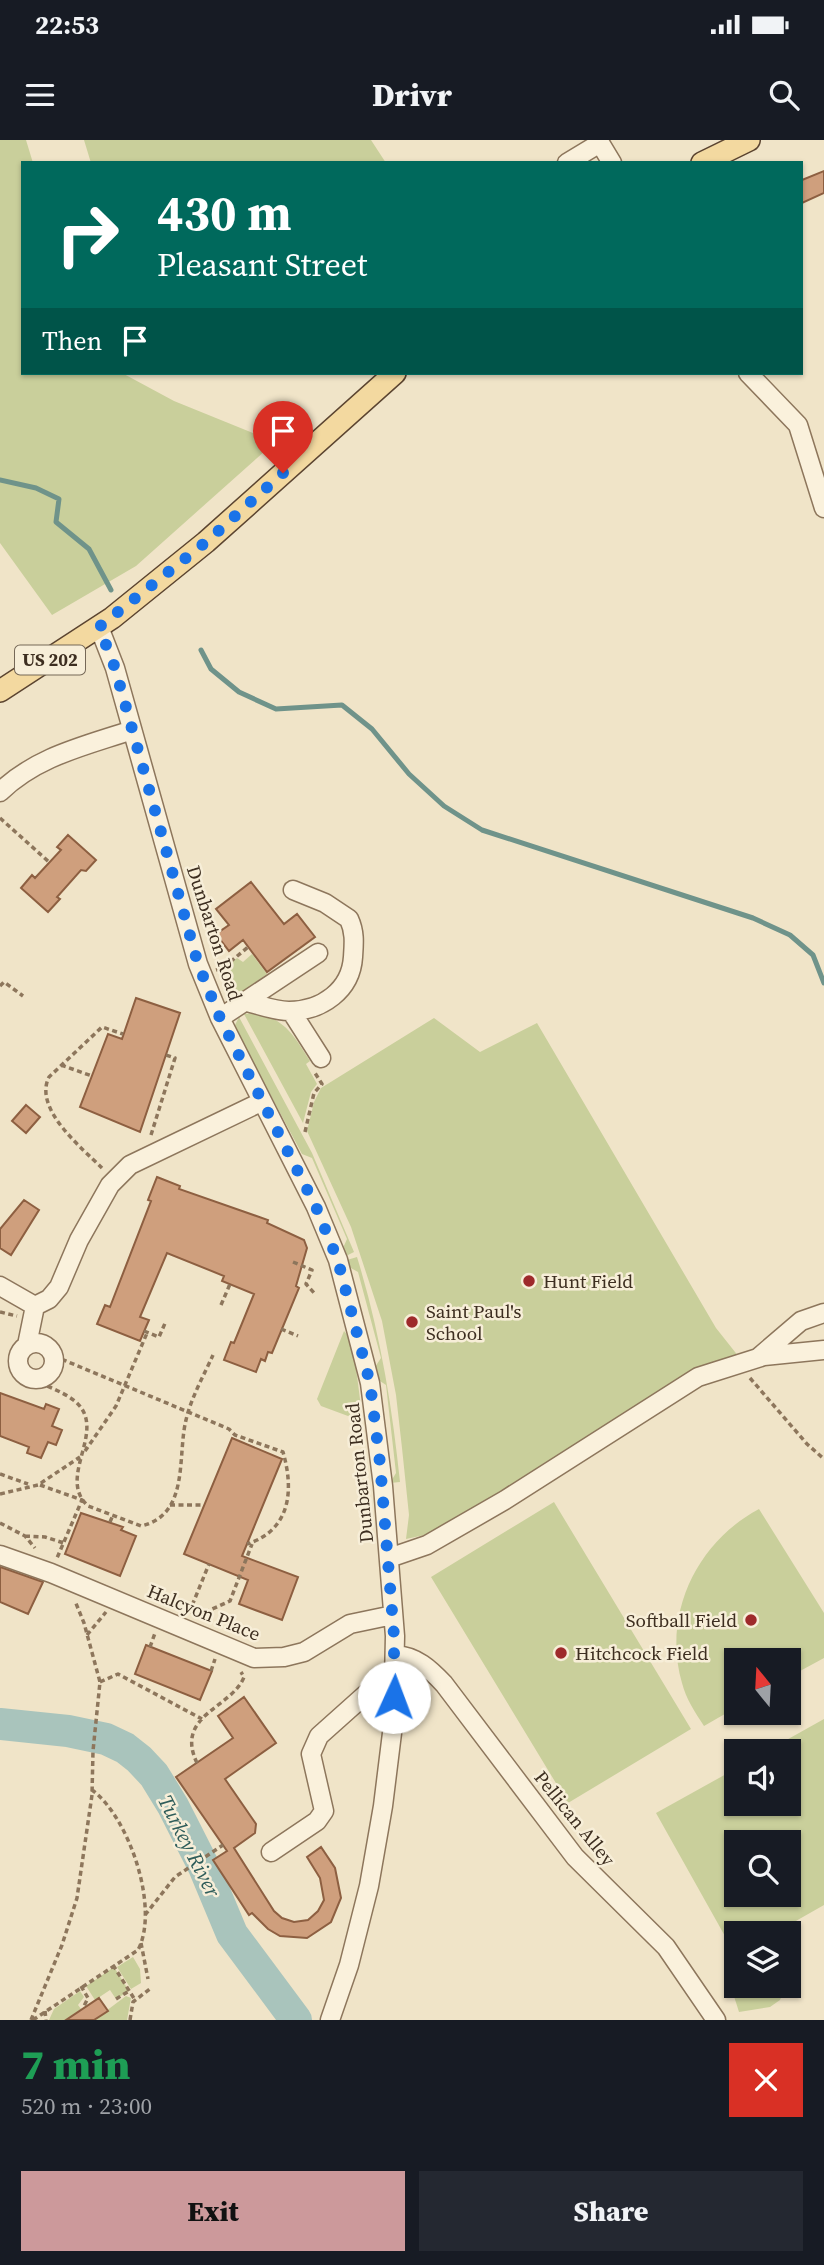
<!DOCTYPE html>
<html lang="en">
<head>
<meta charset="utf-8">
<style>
	:root { --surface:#171b24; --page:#242831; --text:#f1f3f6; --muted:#9ea1a6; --accent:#cc999b }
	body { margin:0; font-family:"Source Serif 4",serif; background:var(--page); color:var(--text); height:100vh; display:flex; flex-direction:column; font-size:26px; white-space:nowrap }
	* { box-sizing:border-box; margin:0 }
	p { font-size:23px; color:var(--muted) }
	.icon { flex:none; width:38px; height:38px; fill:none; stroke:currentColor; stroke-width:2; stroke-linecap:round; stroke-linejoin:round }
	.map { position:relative; height:1880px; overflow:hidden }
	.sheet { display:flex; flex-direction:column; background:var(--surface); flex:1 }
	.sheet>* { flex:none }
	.hud { position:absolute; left:21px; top:21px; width:782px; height:214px; border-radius:0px; box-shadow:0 2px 5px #0004; background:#00695c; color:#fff; overflow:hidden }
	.needle { width:46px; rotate:342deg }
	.controls { position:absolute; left:724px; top:1508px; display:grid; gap:14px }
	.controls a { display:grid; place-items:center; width:77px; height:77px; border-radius:0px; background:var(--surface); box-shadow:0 2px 5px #0004; font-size:35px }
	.pin { position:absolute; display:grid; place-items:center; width:60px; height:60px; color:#fff; margin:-72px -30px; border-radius:50% 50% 50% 0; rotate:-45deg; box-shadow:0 0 7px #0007 }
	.pin .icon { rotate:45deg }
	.me { position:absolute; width:77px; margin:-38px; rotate:2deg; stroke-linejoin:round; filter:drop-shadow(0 0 5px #0008) }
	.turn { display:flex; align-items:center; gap:24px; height:147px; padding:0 21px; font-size:32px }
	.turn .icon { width:91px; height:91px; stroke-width:2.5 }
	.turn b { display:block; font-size:49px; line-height:60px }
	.then { display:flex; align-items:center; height:66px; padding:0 21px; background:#0003; gap:14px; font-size:26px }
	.round { display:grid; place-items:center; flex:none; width:74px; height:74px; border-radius:0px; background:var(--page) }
	.overview { display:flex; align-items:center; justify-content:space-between; height:119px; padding:0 21px }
	h1 { font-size:42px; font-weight:800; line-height:52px; color:#1e9e55 }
	.button { display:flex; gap:14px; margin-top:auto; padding:14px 21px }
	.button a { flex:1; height:80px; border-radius:0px; background:var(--accent); color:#111; font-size:28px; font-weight:800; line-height:80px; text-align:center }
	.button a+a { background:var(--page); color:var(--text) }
	.status { display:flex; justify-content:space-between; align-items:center; height:49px; padding:0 35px; background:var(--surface); direction:ltr }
	.status svg { height:19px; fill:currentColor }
	header { display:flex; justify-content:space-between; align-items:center; height:91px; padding:0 21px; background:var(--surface); font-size:32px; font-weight:800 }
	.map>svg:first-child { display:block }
	.green { fill:#c9cf9b; fill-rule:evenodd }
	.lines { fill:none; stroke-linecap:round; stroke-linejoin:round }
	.stream { stroke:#6f938a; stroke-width:5 }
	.river { stroke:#a9c4bc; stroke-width:32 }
	.building { fill:#cf9f7d; stroke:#8d5f41; stroke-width:2 }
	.minor-casing { stroke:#8d765c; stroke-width:21 }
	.major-casing { stroke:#5b4430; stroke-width:24 }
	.path { stroke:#8d765c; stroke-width:3.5; stroke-dasharray:5 3.5; stroke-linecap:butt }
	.minor { stroke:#faf1dc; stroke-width:18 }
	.major { stroke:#f3d9a0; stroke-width:21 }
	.route { stroke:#1a73e8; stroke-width:12; stroke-dasharray:0 21.6 }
	.poi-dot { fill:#9e2a2b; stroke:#f7eed8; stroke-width:2.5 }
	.labels { text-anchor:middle; stroke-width:5; stroke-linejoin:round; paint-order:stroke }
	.shield { fill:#f7eed8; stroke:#756857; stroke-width:2 }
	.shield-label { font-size:18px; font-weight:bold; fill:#3d2e20 }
	.street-label { font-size:19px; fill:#3d2e20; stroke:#f7eed8 }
	.poi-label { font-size:19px; fill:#3d2e20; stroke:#f7eed8; text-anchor:start }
	.water-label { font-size:21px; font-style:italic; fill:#2f5d5a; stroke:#f7eed8 }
</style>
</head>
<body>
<div class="status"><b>22:53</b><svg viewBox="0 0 49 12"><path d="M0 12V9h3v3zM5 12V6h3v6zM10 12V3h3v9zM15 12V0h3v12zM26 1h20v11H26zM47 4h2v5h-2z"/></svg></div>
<header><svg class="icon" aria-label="menu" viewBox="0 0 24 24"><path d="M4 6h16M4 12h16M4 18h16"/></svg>Drivr<svg class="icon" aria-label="search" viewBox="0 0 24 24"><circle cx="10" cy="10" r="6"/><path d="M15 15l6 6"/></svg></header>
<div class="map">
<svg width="824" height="1880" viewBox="0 0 824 1880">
	<rect width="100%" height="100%" fill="#f0e4c8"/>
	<path class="green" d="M 0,0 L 26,0 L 33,23 L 23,23 L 23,233 L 122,233 L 174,261 L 275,302 L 136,426 L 52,475 L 0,403 Z
		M 84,0 L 371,0 L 386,23 L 91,23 Z
		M 252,814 L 267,834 L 235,857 L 225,828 L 237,818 L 243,822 Z
		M 254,873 C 285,878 294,896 310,921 L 306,924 L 317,944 L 311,952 L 303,983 L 244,874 Z
		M 239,877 L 312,1013 L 354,1112 L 346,1116 L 343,1108 L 347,1099 L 312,1018 L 302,1014 L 237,892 L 235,885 Z
		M 434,878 L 480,912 L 537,883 L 716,1188 L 739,1217 L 434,1393 L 406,1399 L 409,1375 L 402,1308 L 396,1255 L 382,1181 L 351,1087 L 307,991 L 314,962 L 321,948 Z
		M 357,1117 C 380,1192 392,1265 400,1342 L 390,1343 L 396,1333 L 386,1245 L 377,1239 L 375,1227 L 381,1218 L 358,1132 L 349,1127 L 347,1120 Z
		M 344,1191 C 355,1201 358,1248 361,1265 L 359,1270 L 348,1276 L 321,1266 L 317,1259 Z
		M 554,1362 L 691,1589 L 568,1663 L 431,1437 Z
		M 759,1369 L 824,1473 L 824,1518 L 789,1537 L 789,1521 L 737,1521 L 737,1567 L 704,1586 C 695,1572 686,1559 682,1543 C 662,1474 697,1402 759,1369 Z
		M 824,1579 L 824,1765 L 773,1794 L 737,1794 L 735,1814 L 656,1673 L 737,1628 L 737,1664 L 789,1664 L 789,1612 L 765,1612 ZM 737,1703 L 789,1703 L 789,1755 L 737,1755 Z
		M 133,1817 L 140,1829 L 141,1843 L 131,1849 L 117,1827 Z
		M 114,1827 L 129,1851 L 116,1859 L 110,1850 L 95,1860 L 86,1846 Z
		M 737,1841 L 737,1846 L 781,1846 L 783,1853 L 780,1860 L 770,1867 L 739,1872 L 732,1850 Z
		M 80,1851 L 84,1857 L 78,1865 L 81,1869 L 65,1880 L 49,1880 L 54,1869 Z
		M 126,1856 L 131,1858 L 127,1880 L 94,1880 Z"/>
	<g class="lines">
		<path class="stream" d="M 0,340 L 36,348 L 59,359 L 56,382 L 89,409 L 111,450
			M 201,510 L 211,529 L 239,552 L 276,569 L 342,565 L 372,589 L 409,634 L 444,666 L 482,690 L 753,778 L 790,795 L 813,815 L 824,843"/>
		<path class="river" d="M 0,1584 L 68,1591 L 106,1599 L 125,1608 L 139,1619 L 154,1635 L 173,1666 L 204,1727 L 232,1794 L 296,1880"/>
	</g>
	<path class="building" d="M 824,31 L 824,53 L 802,63 L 802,40 Z
		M 68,695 L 96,720 L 86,731 L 81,730 L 57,757 L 60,759 L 48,772 L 21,748 L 32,735 L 35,738 L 61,710 L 57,707 Z
		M 251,742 L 284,784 L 297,774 L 315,797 L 267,832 L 243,800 L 229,811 L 216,794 L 229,785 L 216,769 Z
		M 136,858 L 180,873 L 140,992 L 80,967 L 108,894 L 122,899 Z
		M 26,965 L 40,977 L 26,993 L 12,981 Z
		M 157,1037 L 180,1046 L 179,1049 L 268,1080 L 267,1083 L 304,1100 L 307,1108 L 296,1146 L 299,1148 L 272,1213 L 268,1212 L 265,1221 L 261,1219 L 256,1232 L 224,1220 L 231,1202 L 234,1203 L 254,1154 L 222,1141 L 224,1136 L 167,1113 L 140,1177 L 149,1180 L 140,1201 L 97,1184 L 105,1165 L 110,1167 L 151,1061 L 148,1060 Z
		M 24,1060 L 39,1070 L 11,1115 L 0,1108 L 0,1089 Z
		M 0,1253 L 44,1269 L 46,1264 L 59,1269 L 52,1286 L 62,1290 L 56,1305 L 48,1302 L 41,1318 L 27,1313 L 29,1307 L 0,1296 Z
		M 232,1298 L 282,1319 L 242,1416 L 298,1437 L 282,1480 L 239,1464 L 248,1440 L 184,1414 Z
		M 81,1373 L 123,1387 L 121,1390 L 136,1396 L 120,1436 L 65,1414 Z
		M 0,1427 L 43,1442 L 28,1474 L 0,1462 Z
		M 146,1505 L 212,1531 L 200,1560 L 135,1534 Z
		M 244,1557 L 276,1603 L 225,1639 L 256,1684 L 255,1693 L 234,1708 L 274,1771 L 282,1778 L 294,1782 L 308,1780 L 318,1771 L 324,1760 L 320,1738 L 307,1717 L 321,1707 L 335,1728 L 341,1758 L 331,1782 L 307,1798 L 280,1796 L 268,1789 L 252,1773 L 249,1775 L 213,1720 L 227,1711 L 176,1637 L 233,1598 L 218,1576 Z
		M 99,1858 L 108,1871 L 94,1880 L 66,1880 Z"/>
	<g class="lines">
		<g class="minor-casing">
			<path id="minor" d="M 567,23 L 600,3 L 612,23
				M 748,233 L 798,285 L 824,368
				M 99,487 L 115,528 L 198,824 L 220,878 L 316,1067 L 338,1120 L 370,1243 L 383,1346 L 395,1496 L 393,1585 L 383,1666 L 369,1746 L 349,1825 L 330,1880
				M 0,652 C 37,616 85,606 132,590
				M 247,862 C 260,865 275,871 289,871 C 322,871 351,850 353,817 C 354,803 355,792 349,779 L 325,763 L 293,750
				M 291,871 L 321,918
				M 220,878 L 318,813
				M 0,1146 L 35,1166 L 49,1159 L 59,1147 L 79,1100 L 110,1045 L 130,1025 L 261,962
				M18 1221a18 18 0 1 1 36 0a18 18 0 1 1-36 0Z
				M 27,1205 L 35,1166
				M 759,1217 L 801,1181 L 824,1173
				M 0,1415 L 51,1433 L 254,1518 L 284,1517 L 304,1512 L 350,1484 L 393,1475
				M 389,1418 L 427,1405 L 505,1360 L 698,1237 L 764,1216 L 824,1210
				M 395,1515 C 416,1516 430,1529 444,1544 L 575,1717 L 666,1807 L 716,1880
				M 271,1712 L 317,1681 L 324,1671 L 311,1614 L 319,1596 L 394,1529"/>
		</g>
		<g class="major-casing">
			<path id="major" d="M 702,23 L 749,0
				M 0,551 L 112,478 L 206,402 L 395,233"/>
		</g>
		<path class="path" d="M 0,678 L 49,722
			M 216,830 L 223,828 L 248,807
			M 0,846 L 4,842 L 23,856
			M 61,925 L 92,936
			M 305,992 L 314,953 L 322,944 L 315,933
			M 151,995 L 175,918 L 166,915
			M 102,1028 C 82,1008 33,969 49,937 L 102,887 L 123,894
			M 293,1122 L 312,1130 L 306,1144 L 315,1154
			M 221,1165 L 230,1144
			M 0,1172 L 17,1176
			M 281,1189 L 298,1196
			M 144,1191 L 159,1197 L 166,1181
			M 54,1216 L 229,1289 L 235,1295 L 283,1312 C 294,1350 291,1390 247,1404
			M 750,1238 L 807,1304 L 824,1319
			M 32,1239 C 46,1246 64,1252 76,1262 C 108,1291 56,1337 88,1366 L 141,1386 C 190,1375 177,1316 186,1280 C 191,1258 204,1235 213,1215
			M 85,1311 L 116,1266 L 147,1193
			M 0,1334 L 28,1344
			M 40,1345 L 82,1360 L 57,1418
			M 0,1354 L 38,1345 L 80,1317
			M 170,1365 L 204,1365
			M 110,1382 L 113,1375
			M 0,1383 L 25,1396 L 35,1408
			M 25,1396 L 45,1397 L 64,1403
			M 189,1473 L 209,1424
			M 197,1476 L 230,1461 L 252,1404
			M 87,1495 L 106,1472
			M 150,1507 L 155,1493
			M 211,1531 L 215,1519
			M 100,1542 L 118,1534 L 202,1579
			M 197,1623 C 174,1575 232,1568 244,1537 L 241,1532
			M 145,1775 L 175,1737 L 223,1705
			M 141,1803 L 148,1839
			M 113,1825 L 135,1860
			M 81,1846 L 88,1858 L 83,1868
			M 116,1859 L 129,1851
			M 45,1871 L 46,1880
			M 31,1880 L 62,1805 L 77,1758 L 92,1655 L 93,1611 L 100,1542 L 84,1483 L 75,1461
			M 33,1880 L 138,1810 C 160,1768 129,1677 92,1650
			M 130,1880 L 133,1862 L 151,1848"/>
		<use href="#minor" class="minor"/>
		<use href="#major" class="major"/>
	</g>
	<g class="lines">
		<path class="route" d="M 283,333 L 206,402 L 99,487 L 115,528 L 198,824 L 220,878 L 316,1067 L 338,1121 L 370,1243 L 380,1323 L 394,1496 L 394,1557"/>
	</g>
	<g class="poi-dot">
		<circle cx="529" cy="1141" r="7"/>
		<circle cx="412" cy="1182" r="7"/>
		<circle cx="751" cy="1480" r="7"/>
		<circle cx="561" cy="1513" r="7"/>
	</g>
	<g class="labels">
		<rect class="shield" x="15" y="505.5" width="70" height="29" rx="5"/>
		<g class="shield-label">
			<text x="50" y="526">US 202</text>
		</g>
		<g class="street-label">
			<text transform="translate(215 793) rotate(72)" y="7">Dunbarton Road</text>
			<text transform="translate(359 1333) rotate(-96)" y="7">Dunbarton Road</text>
			<text transform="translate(204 1472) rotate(22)" y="7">Halcyon Place</text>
			<text transform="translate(575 1678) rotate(51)" y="7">Pellican Alley</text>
		</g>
		<g class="poi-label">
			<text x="543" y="1148">Hunt Field</text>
			<text x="426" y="1178">Saint Paul's<tspan x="426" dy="22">School</tspan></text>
			<text x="737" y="1487" text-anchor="end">Softball Field</text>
			<text x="575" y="1520">Hitchcock Field</text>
		</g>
		<g class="water-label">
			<text transform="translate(189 1706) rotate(63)" y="7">Turkey River</text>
		</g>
	</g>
</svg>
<div class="controls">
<a><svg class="needle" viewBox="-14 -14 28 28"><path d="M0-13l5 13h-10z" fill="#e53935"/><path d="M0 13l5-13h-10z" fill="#9ea1a6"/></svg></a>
<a><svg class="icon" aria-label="sound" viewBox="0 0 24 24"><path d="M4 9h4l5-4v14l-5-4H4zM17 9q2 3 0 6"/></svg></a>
<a><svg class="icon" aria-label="search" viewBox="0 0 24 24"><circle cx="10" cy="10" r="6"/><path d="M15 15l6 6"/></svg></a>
<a><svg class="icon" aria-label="layers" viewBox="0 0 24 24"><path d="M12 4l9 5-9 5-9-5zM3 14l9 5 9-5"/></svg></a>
</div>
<div class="pin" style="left:283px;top:333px;background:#d93025"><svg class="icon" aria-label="arrive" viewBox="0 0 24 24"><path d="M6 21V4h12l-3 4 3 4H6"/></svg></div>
<svg class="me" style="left:394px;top:1557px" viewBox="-20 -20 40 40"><circle r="19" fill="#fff"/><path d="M0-13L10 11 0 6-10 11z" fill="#1a73e8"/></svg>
<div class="hud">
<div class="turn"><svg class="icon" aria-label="right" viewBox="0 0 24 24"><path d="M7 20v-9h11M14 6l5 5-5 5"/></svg><div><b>430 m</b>Pleasant Street</div></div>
<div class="then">Then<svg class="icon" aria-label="arrive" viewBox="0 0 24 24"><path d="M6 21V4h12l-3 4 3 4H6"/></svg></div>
</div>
</div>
<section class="sheet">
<div class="overview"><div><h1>7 min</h1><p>520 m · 23:00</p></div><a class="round" style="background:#d93025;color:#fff"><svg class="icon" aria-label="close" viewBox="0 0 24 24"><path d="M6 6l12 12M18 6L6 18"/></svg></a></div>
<div class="button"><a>Exit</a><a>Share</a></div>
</section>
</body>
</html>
